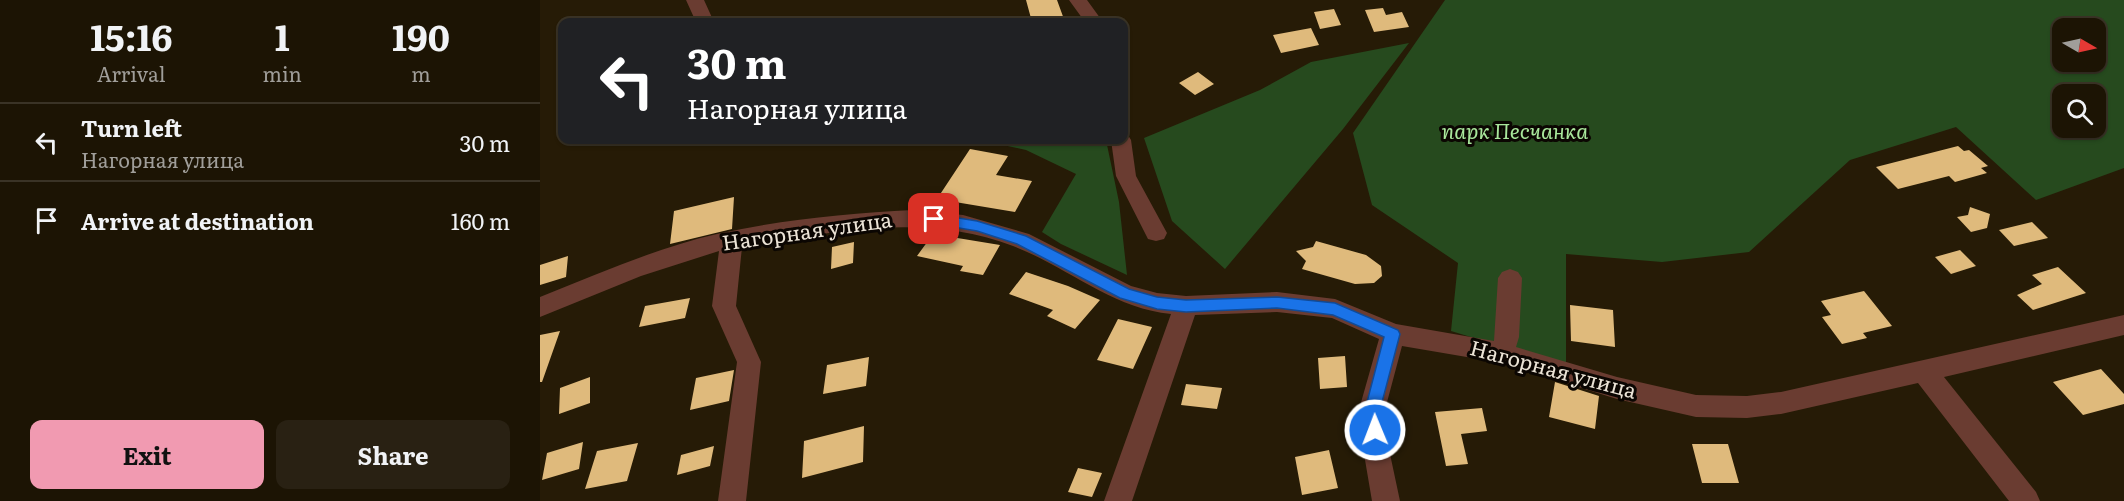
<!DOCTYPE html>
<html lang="en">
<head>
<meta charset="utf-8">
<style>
	:root { --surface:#1c1404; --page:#292113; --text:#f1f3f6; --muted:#a09e9a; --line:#3a3326; --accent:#f19ab1 }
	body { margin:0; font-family:Literata,serif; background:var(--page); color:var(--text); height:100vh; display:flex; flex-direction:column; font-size:22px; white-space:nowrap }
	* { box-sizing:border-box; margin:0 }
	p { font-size:20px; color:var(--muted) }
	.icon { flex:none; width:33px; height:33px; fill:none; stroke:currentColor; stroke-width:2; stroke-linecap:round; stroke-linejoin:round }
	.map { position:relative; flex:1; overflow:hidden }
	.details { display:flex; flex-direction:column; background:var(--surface); width:540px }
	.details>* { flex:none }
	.banner { position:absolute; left:18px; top:18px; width:570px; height:126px; border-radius:12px; box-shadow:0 2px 4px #0004,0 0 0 2px var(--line); background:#202124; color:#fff; overflow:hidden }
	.needle { width:39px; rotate:99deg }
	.tools { position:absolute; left:1512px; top:18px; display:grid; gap:12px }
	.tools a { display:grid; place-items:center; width:54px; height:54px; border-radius:12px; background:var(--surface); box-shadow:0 2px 4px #0004,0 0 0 2px var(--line); font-size:30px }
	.pin { position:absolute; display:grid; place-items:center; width:51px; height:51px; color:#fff; margin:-26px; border-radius:12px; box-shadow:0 3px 9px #0006 }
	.me { position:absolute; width:66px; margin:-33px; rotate:359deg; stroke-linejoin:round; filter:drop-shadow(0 0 4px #0008) }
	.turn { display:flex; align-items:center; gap:21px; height:126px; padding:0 30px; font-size:27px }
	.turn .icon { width:78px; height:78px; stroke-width:2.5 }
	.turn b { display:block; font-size:42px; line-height:51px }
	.eta { display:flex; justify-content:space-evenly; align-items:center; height:102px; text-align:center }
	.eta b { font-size:36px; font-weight:700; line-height:42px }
	.button { display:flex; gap:12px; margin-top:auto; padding:12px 30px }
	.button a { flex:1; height:69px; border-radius:12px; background:var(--accent); color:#111; font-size:24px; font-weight:700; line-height:69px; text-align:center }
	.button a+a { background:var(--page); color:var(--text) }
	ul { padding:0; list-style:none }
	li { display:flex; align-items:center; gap:18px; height:78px; padding:0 30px; border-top:2px solid var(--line) }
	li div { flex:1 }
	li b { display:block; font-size:22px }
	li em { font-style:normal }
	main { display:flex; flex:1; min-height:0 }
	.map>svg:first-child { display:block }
	.green { fill:#264a1e; fill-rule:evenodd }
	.building { fill:#dfba7c }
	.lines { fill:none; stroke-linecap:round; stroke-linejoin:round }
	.minor { fill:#6a3c31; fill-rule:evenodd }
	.route { fill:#1a73e8; stroke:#114b97; stroke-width:1.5 }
	.labels { text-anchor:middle; stroke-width:6; stroke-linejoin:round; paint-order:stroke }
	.park-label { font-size:21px; font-style:italic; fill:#a9e89c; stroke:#0b0602 }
	.street-label { font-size:21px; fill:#ebe3d6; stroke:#0b0602 }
</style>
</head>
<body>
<main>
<section class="details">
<div class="eta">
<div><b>15:16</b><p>Arrival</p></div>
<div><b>1</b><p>min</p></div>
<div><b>190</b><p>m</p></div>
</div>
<ul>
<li><svg class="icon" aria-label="left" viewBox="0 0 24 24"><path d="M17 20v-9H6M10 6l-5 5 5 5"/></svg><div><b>Turn left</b><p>Нагорная улица</p></div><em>30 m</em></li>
<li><svg class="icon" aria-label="arrive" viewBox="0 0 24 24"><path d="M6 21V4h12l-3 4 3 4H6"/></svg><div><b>Arrive at destination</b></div><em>160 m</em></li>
</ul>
<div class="button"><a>Exit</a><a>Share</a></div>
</section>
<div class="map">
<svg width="1584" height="501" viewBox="0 0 1584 501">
	<rect width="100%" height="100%" fill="#261b06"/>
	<path class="green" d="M 905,0 L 1584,0 L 1584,168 L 1496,200 L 1416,127 L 1310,160 L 1209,252 L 1122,262 L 1026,254 L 1026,366 L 911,331 L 918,263 L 832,205 L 813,133 ZM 1522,28 L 1556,28 L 1556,62 L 1522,62 ZM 1522,94 L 1556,94 L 1556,128 L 1522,128 Z
		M 869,43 L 803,129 L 685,269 L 632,221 L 604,138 L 720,90 L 771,62 Z
		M 440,140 L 566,140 L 579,202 L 587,275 L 521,244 L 502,232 L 536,174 L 486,150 Z"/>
	<path class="building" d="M 486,0 L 517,0 L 525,22 L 492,22 Z
		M 843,8 L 846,15 L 862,12 L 869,27 L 834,32 L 825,10 Z
		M 794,9 L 801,25 L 780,29 L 774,12 Z
		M 771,28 L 779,45 L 741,53 L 733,35 Z
		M 658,72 L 674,84 L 655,95 L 639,83 Z
		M 1418,146 L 1424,151 L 1429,150 L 1448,166 L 1441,168 L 1447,173 L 1415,182 L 1409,176 L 1358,189 L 1336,167 Z
		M 430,149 L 468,156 L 456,175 L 492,181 L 475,212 L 397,199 Z
		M 194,197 L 192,229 L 130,244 L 134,211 Z
		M 1430,207 L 1450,214 L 1447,228 L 1431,232 L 1417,217 L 1428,215 Z
		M 1492,222 L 1508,238 L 1474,246 L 1459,230 Z
		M 393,234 L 460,245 L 443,275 L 420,271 L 423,266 L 377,256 Z
		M 776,241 L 826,255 L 841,266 L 842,276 L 834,283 L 815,284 L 762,269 L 766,261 L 756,251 L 773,247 Z
		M 314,242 L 313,263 L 291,269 L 292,247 Z
		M 1420,250 L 1436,266 L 1411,274 L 1395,257 Z
		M 28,256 L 26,277 L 0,285 L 0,265 Z
		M 1518,267 L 1546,293 L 1493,310 L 1477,295 L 1502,284 L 1492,275 Z
		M 486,272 L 528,286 L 560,300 L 535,329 L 507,316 L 513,310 L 469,294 Z
		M 1324,291 L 1352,326 L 1323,333 L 1327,338 L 1302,344 L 1282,317 L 1291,315 L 1281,301 Z
		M 150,298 L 145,318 L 99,327 L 105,306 Z
		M 1030,305 L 1073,310 L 1075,347 L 1031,341 Z
		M 578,319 L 612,327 L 593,369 L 557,360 Z
		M 20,331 L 2,382 L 0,382 L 0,335 Z
		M 805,356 L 807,387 L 780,389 L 778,358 Z
		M 329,357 L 326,386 L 283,394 L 287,365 Z
		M 1561,369 L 1584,394 L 1584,404 L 1543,415 L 1513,382 Z
		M 194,370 L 189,401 L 150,410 L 156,378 Z
		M 50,377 L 50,403 L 19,414 L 20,388 Z
		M 1015,382 L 1059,396 L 1055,429 L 1009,417 Z
		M 646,384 L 682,388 L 677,409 L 641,405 Z
		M 942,408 L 947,431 L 921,434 L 928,464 L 906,466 L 895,412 Z
		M 324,426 L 323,462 L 262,478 L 264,441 Z
		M 43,442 L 39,469 L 2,480 L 7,453 Z
		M 98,443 L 87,481 L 45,489 L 57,451 Z
		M 1152,444 L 1188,444 L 1199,483 L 1162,483 Z
		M 174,446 L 170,466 L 137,475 L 141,455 Z
		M 789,450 L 798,488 L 762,495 L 755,457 Z
		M 538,468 L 562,473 L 552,497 L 528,492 Z"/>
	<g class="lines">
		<path class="minor" d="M 146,0 L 164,0 L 174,22 L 156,22 Z
			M 529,0 L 547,0 L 563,22 L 545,22 Z
			M 584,134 L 588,135 L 591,140 L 596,176 L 627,233 L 624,239 L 616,241 L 608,239 L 576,176 L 571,140 L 584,140 Z
			M 373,210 L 423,215 L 489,234 L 591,286 L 617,293 L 646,296 L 737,292 L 795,299 L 856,324 L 954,341 L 958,278 L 962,272 L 970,269 L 978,272 L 982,278 L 979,337 L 976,347 L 1077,377 L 1156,395 L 1207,396 L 1241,392 L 1584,315 L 1584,335 L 1404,377 L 1496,492 L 1500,501 L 1469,501 L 1378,383 L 1241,414 L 1207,418 L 1156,417 L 1077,399 L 962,363 L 862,346 L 846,406 L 850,454 L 860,501 L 832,501 L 824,454 L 820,406 L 839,339 L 792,318 L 737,312 L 655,315 L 592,501 L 564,501 L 631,314 C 571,308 528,267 473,246 C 384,212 293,232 202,247 L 196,306 L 221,362 L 206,501 L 178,501 L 197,362 L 172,306 L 179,251 L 101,276 L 0,317 L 0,297 C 58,274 116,248 177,234 C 241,220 308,213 373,210 Z"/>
	</g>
	<path class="route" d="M 394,214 L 437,221 L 486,236 L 589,289 L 617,297 L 646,300 L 737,297 L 795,303 L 858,330 L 860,334 L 841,406 L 843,430 L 841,435 L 835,437 L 830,435 L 826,406 L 844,337 L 793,315 L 737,308 L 646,312 L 617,309 L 580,298 L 477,244 L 437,231 L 389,223 L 387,219 L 389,216 Z"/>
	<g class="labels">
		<g class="park-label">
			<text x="975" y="139">парк Песчанка</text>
		</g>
		<g class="street-label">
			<text transform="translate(267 232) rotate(-8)" y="7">Нагорная улица</text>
			<text transform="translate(1013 370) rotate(15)" y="7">Нагорная улица</text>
		</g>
	</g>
</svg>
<div class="tools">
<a><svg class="needle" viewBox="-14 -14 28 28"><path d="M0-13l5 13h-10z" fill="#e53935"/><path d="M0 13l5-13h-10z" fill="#a09e9a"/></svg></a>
<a><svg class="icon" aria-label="search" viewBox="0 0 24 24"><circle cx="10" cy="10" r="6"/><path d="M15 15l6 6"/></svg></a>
</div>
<div class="pin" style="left:394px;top:219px;background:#d93025"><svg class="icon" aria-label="arrive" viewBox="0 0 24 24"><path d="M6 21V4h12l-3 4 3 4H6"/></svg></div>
<svg class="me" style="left:835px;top:430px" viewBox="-20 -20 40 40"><circle r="17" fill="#1a73e8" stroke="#fff" stroke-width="3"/><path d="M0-11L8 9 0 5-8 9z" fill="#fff"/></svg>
<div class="banner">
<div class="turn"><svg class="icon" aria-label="left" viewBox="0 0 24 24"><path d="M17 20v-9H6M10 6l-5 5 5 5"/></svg><div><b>30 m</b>Нагорная улица</div></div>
</div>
</div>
</main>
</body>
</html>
